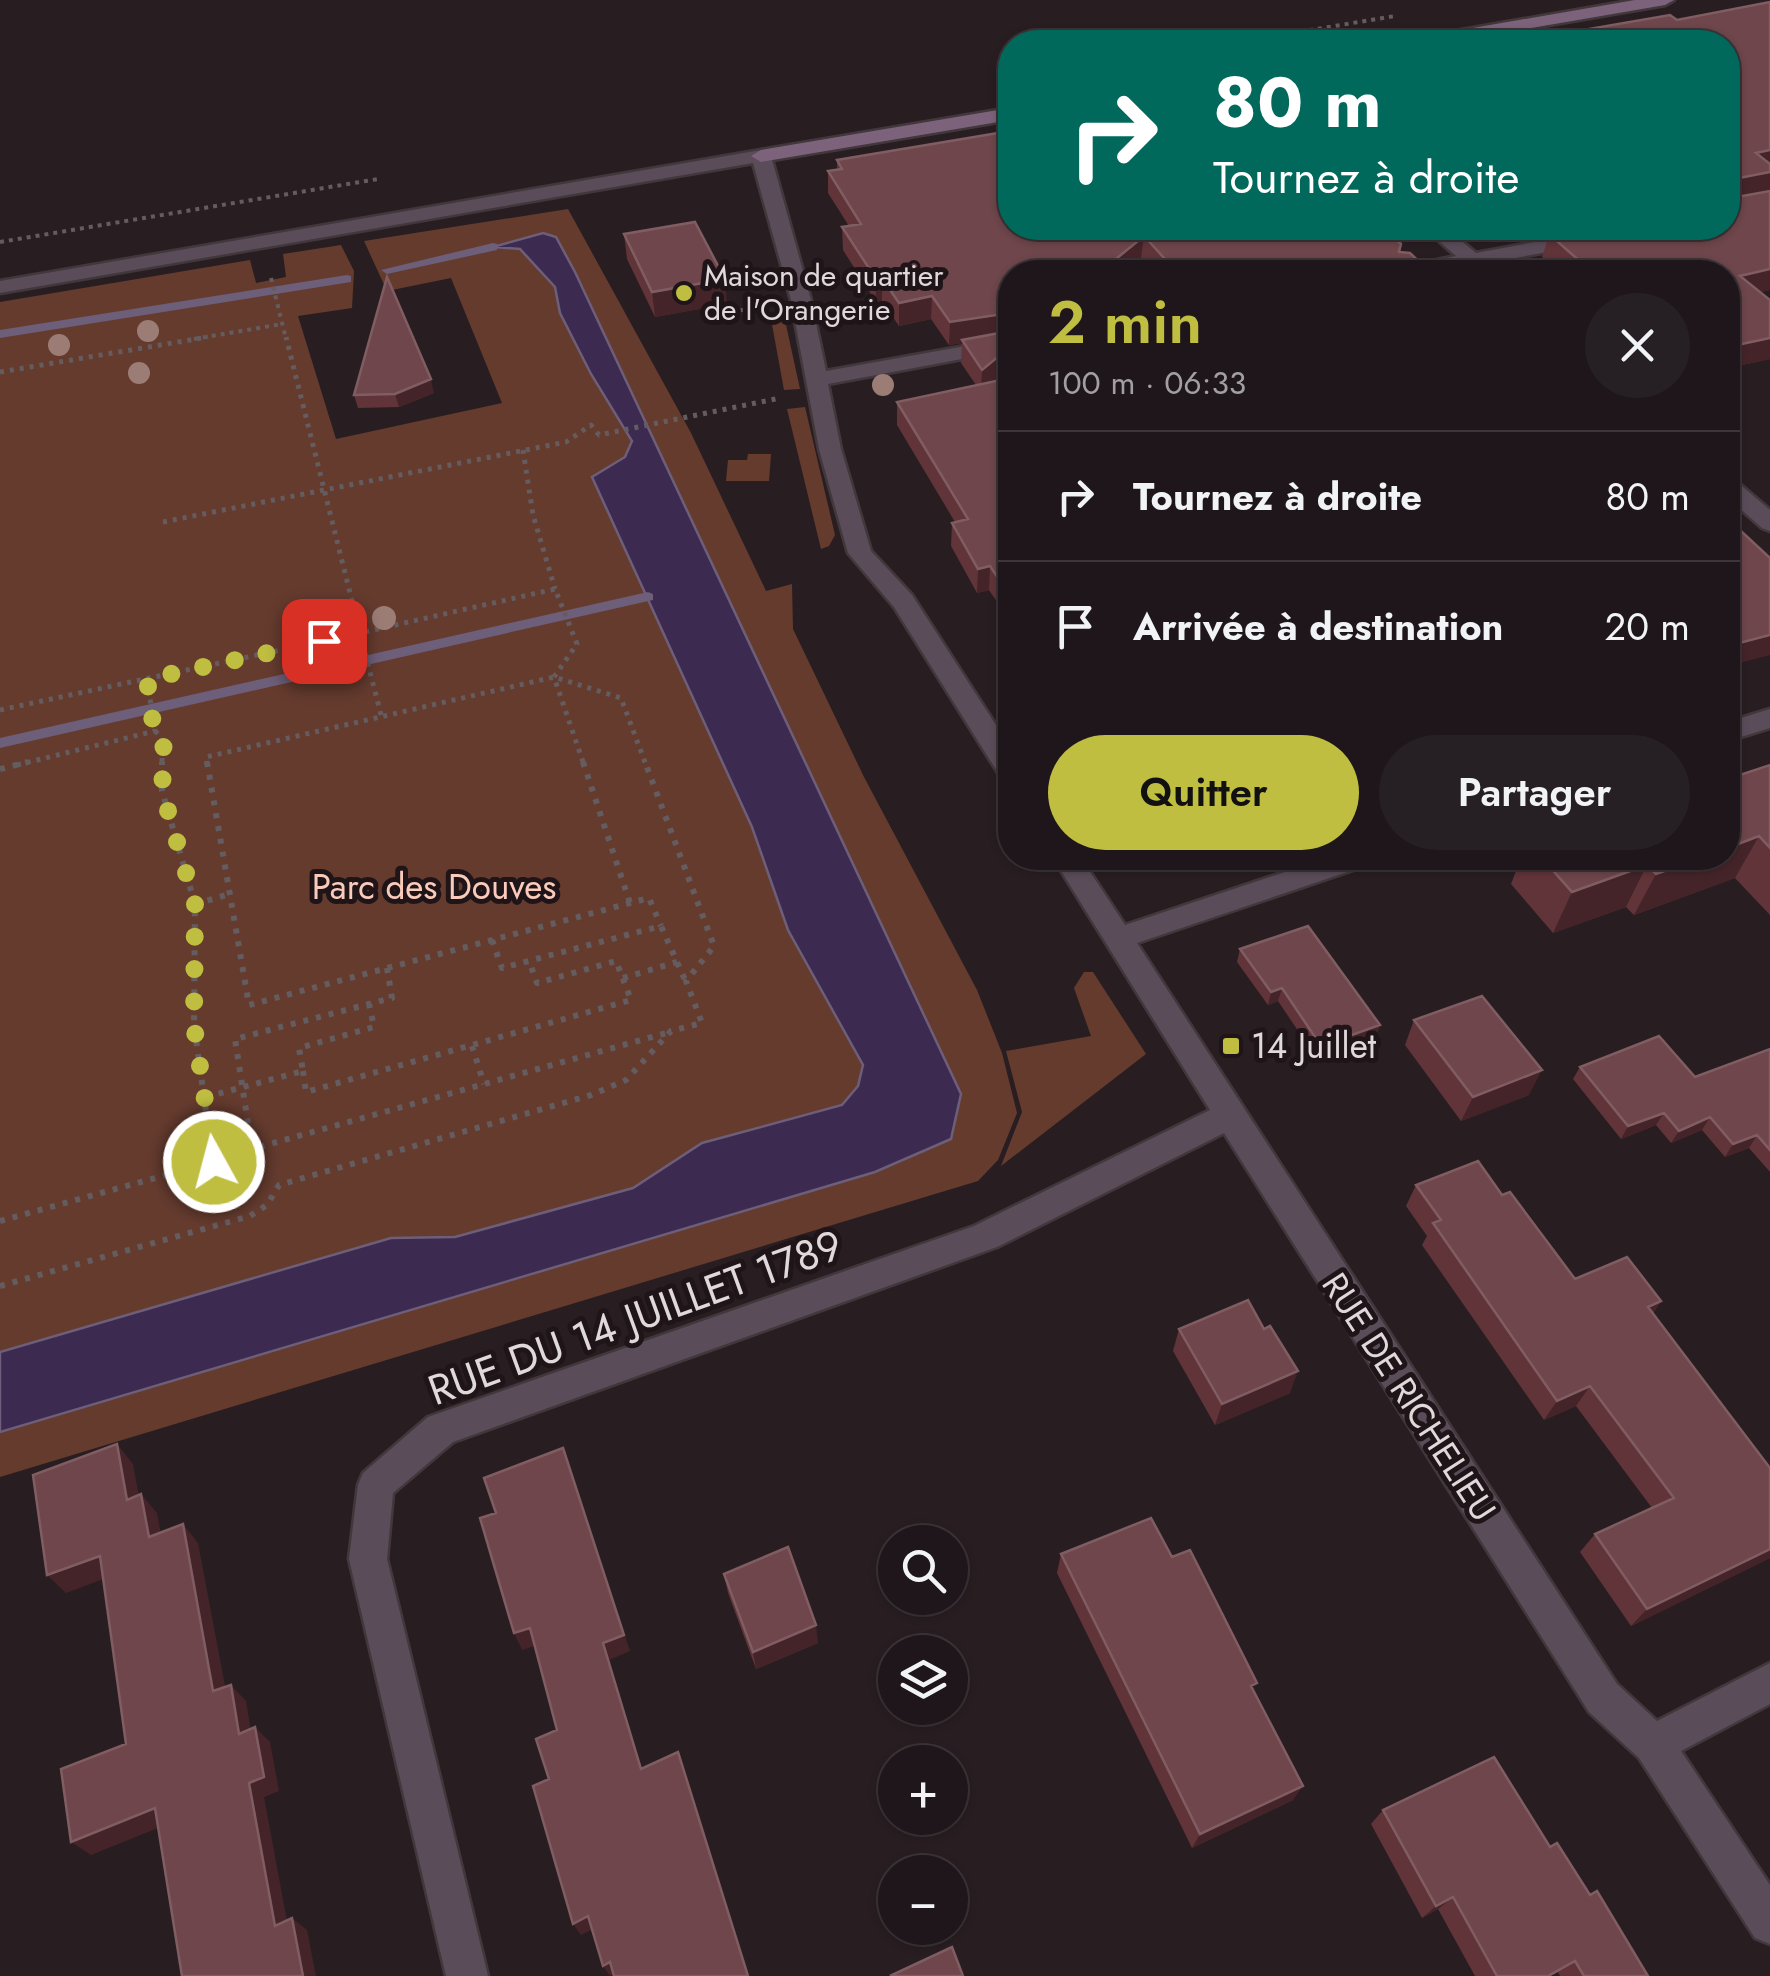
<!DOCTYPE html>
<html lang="fr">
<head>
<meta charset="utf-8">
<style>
	:root { --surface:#1e161a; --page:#261f23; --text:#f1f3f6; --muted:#a19fa2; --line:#3c3539; --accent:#bfbe41 }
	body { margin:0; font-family:Jost,sans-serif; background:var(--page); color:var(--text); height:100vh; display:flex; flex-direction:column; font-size:38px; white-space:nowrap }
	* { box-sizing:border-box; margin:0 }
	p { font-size:32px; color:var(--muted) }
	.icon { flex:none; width:55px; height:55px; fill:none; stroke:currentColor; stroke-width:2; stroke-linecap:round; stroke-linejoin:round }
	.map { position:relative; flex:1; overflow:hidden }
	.details { position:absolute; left:998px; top:260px; width:742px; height:610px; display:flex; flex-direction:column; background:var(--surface); border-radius:40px; box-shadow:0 2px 8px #0004,0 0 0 2px var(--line) }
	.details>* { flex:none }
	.banner { position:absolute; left:998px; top:30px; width:742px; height:210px; border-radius:40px; box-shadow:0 2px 8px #0004,0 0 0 2px var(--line); background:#00695c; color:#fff; overflow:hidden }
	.controls { position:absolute; left:878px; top:1525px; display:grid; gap:20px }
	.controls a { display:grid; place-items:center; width:90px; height:90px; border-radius:50%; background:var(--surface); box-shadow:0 2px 8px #0004,0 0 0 2px var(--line); font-size:50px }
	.pin { position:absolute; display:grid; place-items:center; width:85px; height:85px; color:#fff; margin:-42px; border-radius:20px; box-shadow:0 5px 15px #0006 }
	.me { position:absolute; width:110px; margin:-55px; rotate:353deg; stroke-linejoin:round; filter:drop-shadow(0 0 8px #0008) }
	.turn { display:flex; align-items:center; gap:35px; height:210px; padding:0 50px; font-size:45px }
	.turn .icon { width:130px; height:130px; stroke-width:2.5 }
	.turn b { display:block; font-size:70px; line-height:85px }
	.round { display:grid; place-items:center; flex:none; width:105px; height:105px; border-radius:52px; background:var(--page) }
	.overview { display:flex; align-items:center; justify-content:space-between; height:170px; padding:0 50px }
	h1 { font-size:60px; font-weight:600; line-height:75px; color:var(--accent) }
	.button { display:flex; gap:20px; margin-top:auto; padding:20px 50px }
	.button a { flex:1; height:115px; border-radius:60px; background:var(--accent); color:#111; font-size:40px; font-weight:600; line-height:115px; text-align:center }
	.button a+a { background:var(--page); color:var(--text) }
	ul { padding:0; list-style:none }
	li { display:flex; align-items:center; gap:30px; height:130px; padding:0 50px; border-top:2px solid var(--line) }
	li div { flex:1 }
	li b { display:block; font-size:38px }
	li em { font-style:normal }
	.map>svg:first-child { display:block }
	.green { fill:#653b2e }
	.water { fill:#3c2a50; stroke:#6d5e7a; stroke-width:2.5 }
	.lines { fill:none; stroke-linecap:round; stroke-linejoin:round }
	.stream { fill:#6d5e7a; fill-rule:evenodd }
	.street-casing { stroke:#42383c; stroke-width:5 }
	.secondary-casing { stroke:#42383c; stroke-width:5 }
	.path-far2 { stroke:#655c60; stroke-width:4; stroke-dasharray:4 5; stroke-linecap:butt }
	.path-far1 { stroke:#655c60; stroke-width:5; stroke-dasharray:4 6; stroke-linecap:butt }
	.path { stroke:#655c60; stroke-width:6; stroke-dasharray:5 8; stroke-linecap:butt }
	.street { fill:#5b4c5a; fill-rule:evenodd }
	.secondary { fill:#7c637b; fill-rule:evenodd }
	.tree { fill:#9c7d76 }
	.wall { fill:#613439 }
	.shaded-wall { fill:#442429 }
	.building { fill:#6e464b; stroke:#805d62; stroke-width:2.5 }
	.route { stroke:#bfbe41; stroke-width:18; stroke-dasharray:0 32.4 }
	.poi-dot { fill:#bfbe41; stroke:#1f1519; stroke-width:4 }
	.labels { text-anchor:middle; stroke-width:10; stroke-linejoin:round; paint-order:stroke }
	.far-poi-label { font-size:30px; fill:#e0d9dc; stroke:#1f1519; text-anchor:start }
	.park-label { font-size:35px; fill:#facaba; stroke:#1f1519 }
	.poi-label { font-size:35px; fill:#e0d9dc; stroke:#1f1519; text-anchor:start }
	.street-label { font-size:35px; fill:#e0d9dc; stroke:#1f1519 }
	.near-street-label { font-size:42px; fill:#e0d9dc; stroke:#1f1519 }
</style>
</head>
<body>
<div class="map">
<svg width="1770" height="1976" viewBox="0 0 1770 1976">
	<rect width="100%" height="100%" fill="#281e22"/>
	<path class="green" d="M 568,209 L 691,433 L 766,591 L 792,584 L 793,629 L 864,777 L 977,990 L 1002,1053 L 1017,1113 L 998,1160 L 978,1181 L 0,1477 L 0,302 L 250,260 L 256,283 L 286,277 L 283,254 L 341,245 L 354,271 L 352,308 L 298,316 L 336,439 L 502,403 L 451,278 L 387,291 L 364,241 Z
		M 783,311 L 800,389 L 784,390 L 771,319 Z
		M 805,407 L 835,535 L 829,546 L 821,549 L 787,409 Z
		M 748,454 L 771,454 L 769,481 L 726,481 L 728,460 L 747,460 Z
		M 1084,972 L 1093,972 L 1146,1054 L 1001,1166 L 1022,1112 L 1006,1051 L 1091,1036 L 1074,988 Z"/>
	<path class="water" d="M 543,233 L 556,237 L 575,272 L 961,1094 L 951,1139 L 875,1172 L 0,1432 L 0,1352 L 391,1238 L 455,1237 L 633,1188 L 702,1143 L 842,1105 L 858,1086 L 863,1065 L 788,930 L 752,827 L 592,477 L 625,457 L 632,441 L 591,374 L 560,313 L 555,287 L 520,249 L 493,247 Z"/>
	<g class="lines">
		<path class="stream" d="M 493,243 L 497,244 L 497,250 L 387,274 L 381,270 Z
			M 347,275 L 351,276 L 351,282 L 0,338 L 0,330 Z
			M 648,592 L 653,594 L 653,600 L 0,748 L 0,738 Z"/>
		<g class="street-casing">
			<path id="street" d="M 761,150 L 771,156 L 811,300 L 826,371 L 1010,338 L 1010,350 L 828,384 L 841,449 L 871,551 L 912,595 L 1010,747 L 1010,779 L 1000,776 L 894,607 L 848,553 L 819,449 L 791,300 L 753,163 L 0,293 L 0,281 Z
				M 1424,228 L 1446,228 L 1476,253 L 1611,228 L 1651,228 L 1641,234 L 1489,263 L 1494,272 L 1475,272 L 1468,266 L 1436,272 L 1396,272 L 1399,268 L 1456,256 Z
				M 1728,479 L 1736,481 L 1770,510 L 1770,531 L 1762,528 L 1728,498 Z
				M 1770,709 L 1770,728 L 1728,741 L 1728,722 Z
				M 1053,858 L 1081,858 L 1125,925 L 1327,858 L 1372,858 L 1368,865 L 1137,943 L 1617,1684 L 1657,1721 L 1770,1663 L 1770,1704 L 1681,1751 L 1770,1885 L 1770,1944 L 1755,1938 L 1639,1758 L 1589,1712 L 1224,1133 L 997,1247 L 453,1442 L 393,1493 L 387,1559 L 488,1976 L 446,1976 L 349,1559 L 358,1485 L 363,1473 L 428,1417 L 974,1226 L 1210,1110 Z"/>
		</g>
		<g class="secondary-casing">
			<path id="secondary" d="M 1635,0 L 1674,0 L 1665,5 L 1449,42 L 1412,42 L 1421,37 Z
				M 1010,108 L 1010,120 L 761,162 L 751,156 L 761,150 Z"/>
		</g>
		<path class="path-far2" d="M 1238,42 L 1395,16
			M 1310,42 L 1385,30
			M 0,242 L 378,179
			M 271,278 L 286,339
			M 723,313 L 762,307
			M 194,339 L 282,324"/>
		<path class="path-far1" d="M 0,372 L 208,337
			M 523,450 L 533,515 L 555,589
			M 163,522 L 566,442 L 591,425 L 599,435 L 780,398
			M 0,710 L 360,633 L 286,337
			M 381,715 L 360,633 L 555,589 L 577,644 L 554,677 L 584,765
			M 155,731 L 162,738 L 162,765
			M 17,765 L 155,731 L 147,679
			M 207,765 L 206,757 L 554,677 L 621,698 L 646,765"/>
		<path class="path" d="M 207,762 L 249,1005 L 649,898 L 661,926
			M 583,762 L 630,903
			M 0,769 L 28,762
			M 195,904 L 230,894
			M 492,940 L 502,968 L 661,926 L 685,980
			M 387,968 L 392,998 L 235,1039 L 252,1149 L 670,1032
			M 623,978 L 677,962
			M 472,1046 L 484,1084
			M 303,1071 L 306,1092 L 631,1000 L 616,961 L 537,983 L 529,961
			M 206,1097 L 303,1071 L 299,1048 L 374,1027 L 369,1004
			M 0,1221 L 213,1162 L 194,1025 L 195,904 L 162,791 L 162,762
			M 0,1286 L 250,1216 L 267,1205 L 279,1185 L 591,1095 L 626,1080 L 671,1031 L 702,1023 L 686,981 L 714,946 L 645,762"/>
		<use href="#street" class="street"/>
		<use href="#secondary" class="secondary"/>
	</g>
	<g class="tree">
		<circle cx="148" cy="331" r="11"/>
		<circle cx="59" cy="345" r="11"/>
		<circle cx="139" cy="373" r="11"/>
		<circle cx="883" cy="385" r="11"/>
		<circle cx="384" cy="618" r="12"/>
	</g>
	<path class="wall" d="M 1770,2 L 1770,290 L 1760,292 L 1770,359 L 1728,368 L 1728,272 L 1559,272 L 1542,257 L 1549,236 L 1525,240 L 1511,228 L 1728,228 L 1677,20 Z
		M 837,160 L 1399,252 L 1430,272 L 1154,272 L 1141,258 L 1010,272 L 1010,369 L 995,381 L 1010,378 L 1010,621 L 989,590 L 977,593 L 951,546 L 952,523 L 955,522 L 897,425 L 897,402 L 976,385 L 961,363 L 962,343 L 949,345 L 931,319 L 899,326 L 882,301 L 876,302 L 843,250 L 842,227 L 849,226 L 828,193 L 828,171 L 837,170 Z
		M 624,234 L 727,304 L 655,317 L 627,259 Z
		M 434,393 L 399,407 L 358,408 L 354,395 Z
		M 1770,765 L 1770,915 L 1735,878 L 1634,915 L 1626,907 L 1553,933 L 1511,884 L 1521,858 L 1728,858 Z
		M 1240,949 L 1376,1038 L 1317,1059 L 1278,1001 L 1268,1005 L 1237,962 Z
		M 1414,1020 L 1529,1095 L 1461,1121 L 1405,1045 Z
		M 1770,1049 L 1770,1172 L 1749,1148 L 1725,1157 L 1702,1130 L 1671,1143 L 1656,1125 L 1621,1139 L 1573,1079 L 1580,1067 L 1695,1077 Z
		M 1416,1185 L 1502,1195 L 1575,1279 L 1661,1301 L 1653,1313 L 1770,1558 L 1631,1626 L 1580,1552 L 1595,1534 L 1652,1508 L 1576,1406 L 1544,1420 L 1422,1245 L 1427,1236 L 1406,1206 Z
		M 1179,1329 L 1290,1393 L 1215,1425 L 1173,1351 Z
		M 1061,1554 L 1172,1557 L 1253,1690 L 1293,1800 L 1192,1848 L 1057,1573 Z
		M 724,1574 L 818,1643 L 756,1669 L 728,1593 Z
		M 1383,1810 L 1550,1847 L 1590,1895 L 1648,1976 L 1560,1976 L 1558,1972 L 1551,1976 L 1475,1976 L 1438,1909 L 1422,1918 L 1371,1824 Z"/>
	<path class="shaded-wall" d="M 1770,150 L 1770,171 L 1756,153 Z
		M 1770,172 L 1770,190 L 1728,201 L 1734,179 Z
		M 1528,228 L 1593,228 L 1525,240 Z
		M 1144,236 L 1141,258 L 1124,272 L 1100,272 Z
		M 1770,269 L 1770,290 L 1730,299 L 1740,276 Z
		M 882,278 L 882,301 L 876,302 L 876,279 Z
		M 725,279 L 727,304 L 655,317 L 652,292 Z
		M 932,296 L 931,319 L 899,326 L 899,303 Z
		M 1010,313 L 1010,336 L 962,340 L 962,343 L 949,345 L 950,322 Z
		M 1770,338 L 1770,359 L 1728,368 L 1728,347 Z
		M 1010,347 L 1010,369 L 981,393 L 982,370 Z
		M 431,379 L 434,393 L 399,407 L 395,394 Z
		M 990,566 L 989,590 L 977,593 L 978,569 Z
		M 1770,635 L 1770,655 L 1728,666 L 1728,646 Z
		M 1759,836 L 1735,878 L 1634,915 L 1656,874 L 1700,858 L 1728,858 L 1728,848 Z
		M 1647,865 L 1626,907 L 1553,933 L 1572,892 Z
		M 1282,988 L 1278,1001 L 1268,1005 L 1271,992 Z
		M 1380,1025 L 1376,1038 L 1317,1059 L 1321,1046 Z
		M 1542,1070 L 1529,1095 L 1461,1121 L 1473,1097 Z
		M 1664,1113 L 1656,1125 L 1621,1139 L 1628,1126 Z
		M 1710,1117 L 1702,1130 L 1671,1143 L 1679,1131 Z
		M 1757,1135 L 1749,1148 L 1725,1157 L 1733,1144 Z
		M 1661,1301 L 1646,1322 L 1648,1307 Z
		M 1298,1371 L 1290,1393 L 1215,1425 L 1222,1404 Z
		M 1590,1386 L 1576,1406 L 1544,1420 L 1557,1401 Z
		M 117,1444 L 133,1464 L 143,1519 L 127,1500 Z
		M 563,1448 L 630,1651 L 609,1660 L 646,1783 L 603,1643 Z
		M 141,1494 L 157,1513 L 165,1555 L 149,1537 Z
		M 183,1524 L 198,1543 L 229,1707 L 213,1691 Z
		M 1770,1549 L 1770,1558 L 1631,1626 L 1647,1609 Z
		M 100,1556 L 117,1574 L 66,1593 L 47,1575 Z
		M 816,1625 L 818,1643 L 756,1669 L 753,1652 Z
		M 530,1628 L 538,1645 L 522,1650 L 514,1633 Z
		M 231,1685 L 246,1701 L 254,1749 L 239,1734 Z
		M 255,1727 L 270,1742 L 279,1791 L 264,1797 L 290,1937 L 275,1926 L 249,1783 Z
		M 1303,1786 L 1293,1800 L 1192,1848 L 1200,1834 Z
		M 155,1808 L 173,1822 L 91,1855 L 71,1842 Z
		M 1453,1897 L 1438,1909 L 1422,1918 L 1436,1906 Z
		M 588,1916 L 595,1928 L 581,1935 L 573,1924 Z
		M 292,1918 L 307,1930 L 316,1976 L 302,1976 Z
		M 610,1962 L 617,1973 L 610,1976 L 603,1966 Z"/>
	<path class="building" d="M 1770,2 L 1770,150 L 1756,153 L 1770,164 L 1770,172 L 1734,179 L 1733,194 L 1737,197 L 1770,191 L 1770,269 L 1740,276 L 1770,300 L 1770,338 L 1728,347 L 1728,272 L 1592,272 L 1549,234 L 1584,228 L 1728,228 L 1728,42 L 1514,42 L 1670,15 L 1677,20 Z
		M 1010,131 L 1010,228 L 1385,228 L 1401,244 L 1399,252 L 1410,253 L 1430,272 L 1226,272 L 1165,259 L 1144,236 L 1100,272 L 1010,272 L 1010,313 L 950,322 L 932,296 L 899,303 L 882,278 L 876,279 L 842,227 L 861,224 L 828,171 L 842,169 L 837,160 Z
		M 695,222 L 725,279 L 652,292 L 624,234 Z
		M 387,277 L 431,379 L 395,394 L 354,395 Z
		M 1010,331 L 1010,347 L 982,370 L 962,340 Z
		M 1010,378 L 1010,596 L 990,566 L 978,569 L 952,523 L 968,519 L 897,402 Z
		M 1728,519 L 1770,558 L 1770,635 L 1728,646 Z
		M 1770,765 L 1770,848 L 1759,836 L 1728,848 L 1728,779 Z
		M 1542,858 L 1700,858 L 1656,874 L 1647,865 L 1572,892 Z
		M 1308,926 L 1380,1025 L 1321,1046 L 1282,988 L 1271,992 L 1240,949 Z
		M 1482,996 L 1542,1070 L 1473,1097 L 1414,1020 Z
		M 1659,1036 L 1695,1077 L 1770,1049 L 1770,1150 L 1757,1135 L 1733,1144 L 1710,1117 L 1679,1131 L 1664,1113 L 1628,1126 L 1580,1067 Z
		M 1478,1161 L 1502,1195 L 1510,1192 L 1575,1279 L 1627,1257 L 1661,1301 L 1648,1307 L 1770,1468 L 1770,1549 L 1647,1609 L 1595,1534 L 1674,1498 L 1590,1386 L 1557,1401 L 1433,1223 L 1441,1220 L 1416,1185 Z
		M 1248,1300 L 1264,1329 L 1270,1326 L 1298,1371 L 1222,1404 L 1179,1329 Z
		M 117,1444 L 127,1500 L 141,1494 L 149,1537 L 183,1524 L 213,1691 L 231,1685 L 239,1734 L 255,1727 L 264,1777 L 249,1783 L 275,1926 L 292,1918 L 303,1976 L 182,1976 L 155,1808 L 71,1842 L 61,1769 L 126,1744 L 100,1556 L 47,1575 L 33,1475 Z
		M 563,1448 L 624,1635 L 603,1643 L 641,1769 L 678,1752 L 748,1976 L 614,1976 L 610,1962 L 603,1966 L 588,1916 L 573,1924 L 533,1786 L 549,1779 L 536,1739 L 557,1730 L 530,1628 L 514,1633 L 480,1518 L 496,1513 L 484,1478 Z
		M 1151,1518 L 1172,1557 L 1190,1550 L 1257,1683 L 1251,1686 L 1303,1786 L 1200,1834 L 1061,1554 Z
		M 788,1547 L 816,1625 L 753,1652 L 724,1574 Z
		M 1494,1757 L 1550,1847 L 1557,1843 L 1590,1895 L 1597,1891 L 1648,1976 L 1584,1976 L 1575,1961 L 1548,1976 L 1497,1976 L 1453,1897 L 1436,1906 L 1383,1810 Z
		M 952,1947 L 963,1976 L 890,1976 Z"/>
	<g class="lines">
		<path class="route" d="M 214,1162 L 194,1025 L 195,904 L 162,790 L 164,750 L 162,738 L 154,731 L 147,679 L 324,641"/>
	</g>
	<g class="poi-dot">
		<circle cx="684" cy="293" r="10"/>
		<rect x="1221" y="1036" width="20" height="20" rx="5"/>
	</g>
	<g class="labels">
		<g class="far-poi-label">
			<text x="704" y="286">Maison de quartier<tspan x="704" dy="34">de l'Orangerie</tspan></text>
		</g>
		<g class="park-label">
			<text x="434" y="899">Parc des Douves</text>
		</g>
		<g class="poi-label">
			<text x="1251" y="1058">14 Juillet</text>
		</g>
		<g class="street-label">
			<text transform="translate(1409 1397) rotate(57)" y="12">RUE DE RICHELIEU</text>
		</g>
		<g class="near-street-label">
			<text transform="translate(635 1317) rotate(-20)" y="15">RUE DU 14 JUILLET 1789</text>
		</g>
	</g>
</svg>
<div class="controls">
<a><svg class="icon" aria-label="search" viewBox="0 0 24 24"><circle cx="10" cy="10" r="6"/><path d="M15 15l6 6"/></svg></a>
<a><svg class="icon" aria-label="layers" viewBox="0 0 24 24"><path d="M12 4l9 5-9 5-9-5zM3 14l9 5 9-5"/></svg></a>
<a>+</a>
<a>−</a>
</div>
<div class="pin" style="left:324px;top:641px;background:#d93025"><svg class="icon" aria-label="arrive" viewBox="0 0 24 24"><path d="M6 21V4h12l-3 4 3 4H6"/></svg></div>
<svg class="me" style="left:214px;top:1162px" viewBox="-20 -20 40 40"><circle r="17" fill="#bfbe41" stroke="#fff" stroke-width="3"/><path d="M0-11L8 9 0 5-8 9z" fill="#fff"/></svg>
<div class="banner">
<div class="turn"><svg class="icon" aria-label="right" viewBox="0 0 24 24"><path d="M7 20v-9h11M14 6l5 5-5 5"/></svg><div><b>80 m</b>Tournez à droite</div></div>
</div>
<section class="details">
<div class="overview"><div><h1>2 min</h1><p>100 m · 06:33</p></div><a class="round"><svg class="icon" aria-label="close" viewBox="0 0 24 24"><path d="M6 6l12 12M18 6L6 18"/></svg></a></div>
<ul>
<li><svg class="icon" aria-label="right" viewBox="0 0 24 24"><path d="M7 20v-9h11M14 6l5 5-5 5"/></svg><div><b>Tournez à droite</b></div><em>80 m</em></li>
<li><svg class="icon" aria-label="arrive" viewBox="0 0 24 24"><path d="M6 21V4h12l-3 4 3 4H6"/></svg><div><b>Arrivée à destination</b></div><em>20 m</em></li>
</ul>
<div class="button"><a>Quitter</a><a>Partager</a></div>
</section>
</div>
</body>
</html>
